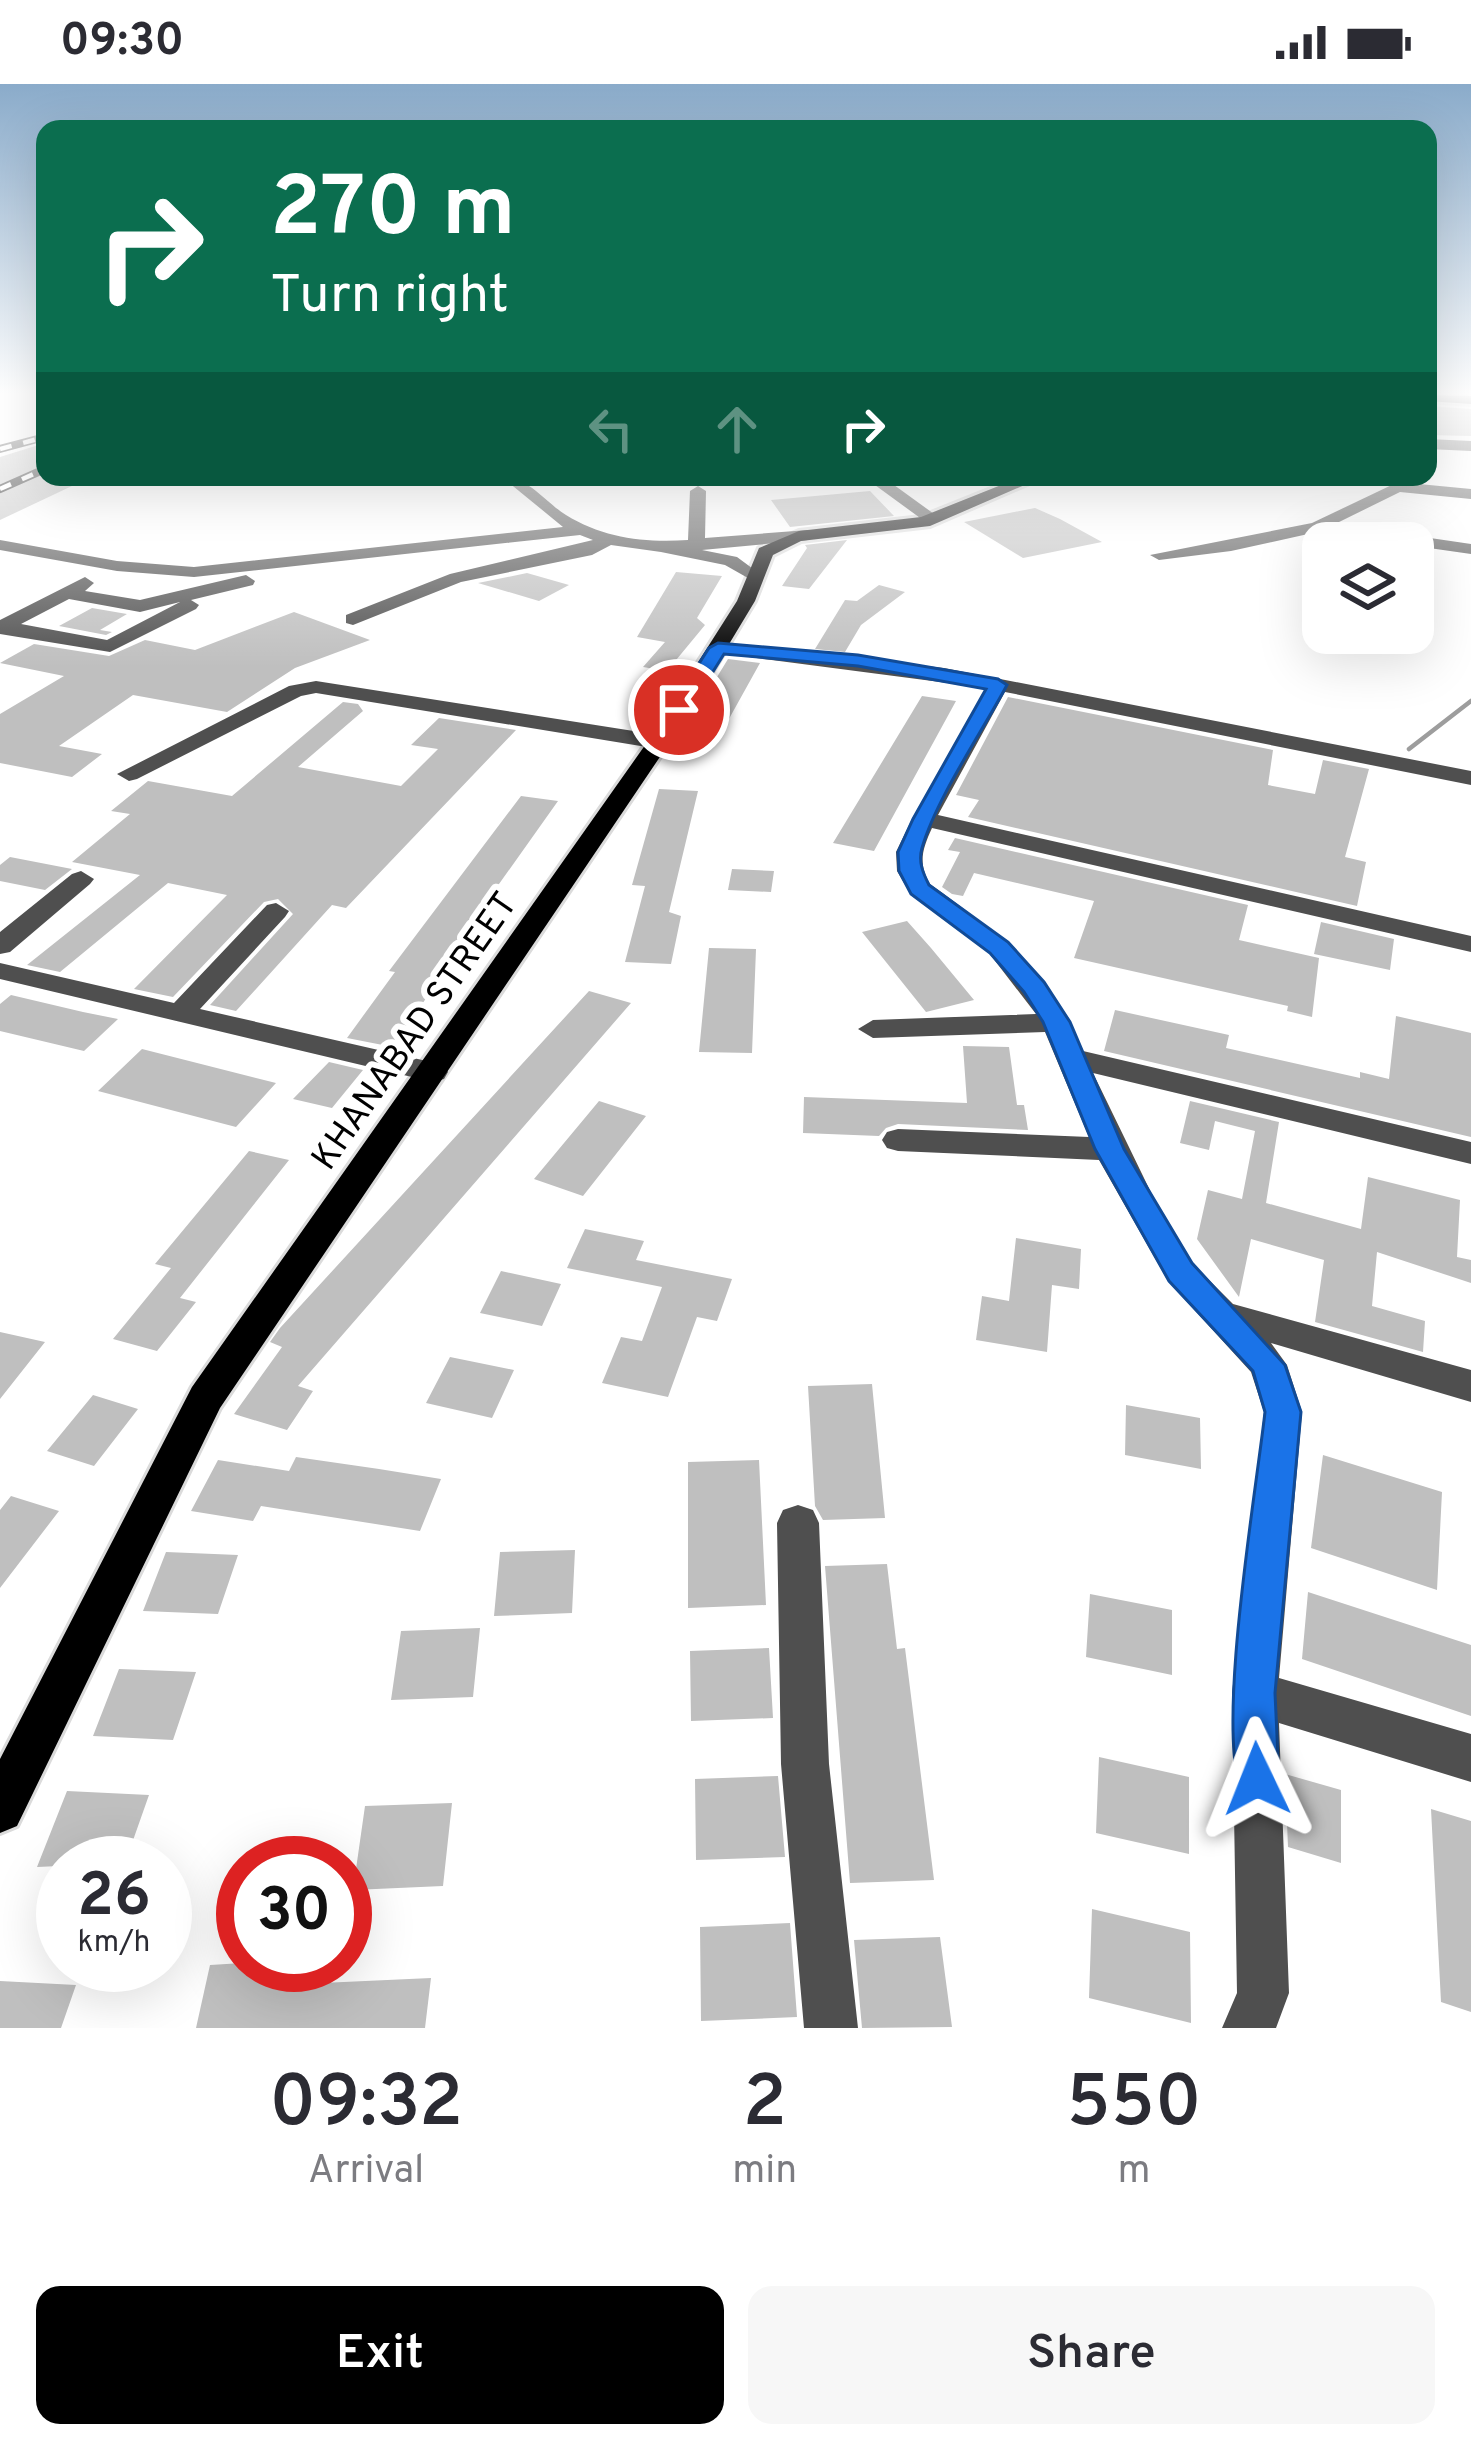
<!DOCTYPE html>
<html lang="en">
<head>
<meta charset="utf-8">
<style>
	:root { --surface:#fff; --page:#f7f7f7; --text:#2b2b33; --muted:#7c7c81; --accent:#000 }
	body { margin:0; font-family:Overpass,sans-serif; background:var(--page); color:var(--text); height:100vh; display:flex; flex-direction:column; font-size:45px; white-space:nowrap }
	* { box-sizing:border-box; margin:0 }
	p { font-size:39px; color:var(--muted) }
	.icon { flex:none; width:66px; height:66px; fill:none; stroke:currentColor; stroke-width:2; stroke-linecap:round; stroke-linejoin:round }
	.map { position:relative; height:1944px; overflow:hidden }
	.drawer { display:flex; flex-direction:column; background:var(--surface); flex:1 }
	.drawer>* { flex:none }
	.banner { position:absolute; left:36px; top:36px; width:1401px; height:366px; border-radius:24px; box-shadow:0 12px 48px #0002; background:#0b6e4f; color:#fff; overflow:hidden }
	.buttons { position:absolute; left:1302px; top:438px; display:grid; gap:24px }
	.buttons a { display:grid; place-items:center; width:132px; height:132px; border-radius:24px; background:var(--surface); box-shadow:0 12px 48px #0002; font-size:60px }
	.speed { position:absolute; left:36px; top:1752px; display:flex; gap:24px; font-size:60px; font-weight:700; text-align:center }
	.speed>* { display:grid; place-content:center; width:156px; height:156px; border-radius:50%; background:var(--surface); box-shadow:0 12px 48px #0002; line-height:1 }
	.speed small { font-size:30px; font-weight:400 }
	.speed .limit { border:18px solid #d22; background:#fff; color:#111 }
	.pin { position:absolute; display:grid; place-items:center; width:102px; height:102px; color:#fff; margin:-51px; border:6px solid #fff; border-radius:50%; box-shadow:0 3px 12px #0007 }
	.me { position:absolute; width:132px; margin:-66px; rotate:358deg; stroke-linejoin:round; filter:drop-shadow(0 0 9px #0008) }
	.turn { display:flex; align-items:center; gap:42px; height:252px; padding:0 36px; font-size:54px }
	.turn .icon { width:156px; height:156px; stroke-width:2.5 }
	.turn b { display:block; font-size:84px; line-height:102px }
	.lanes { display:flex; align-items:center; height:114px; padding:0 36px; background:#0003; justify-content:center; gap:60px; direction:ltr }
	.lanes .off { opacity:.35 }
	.eta { display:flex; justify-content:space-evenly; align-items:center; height:204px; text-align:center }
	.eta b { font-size:72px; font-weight:600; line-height:84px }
	.cta { display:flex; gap:24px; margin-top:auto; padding:24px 36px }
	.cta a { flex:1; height:138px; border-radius:24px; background:var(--accent); color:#fff; font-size:48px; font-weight:600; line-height:138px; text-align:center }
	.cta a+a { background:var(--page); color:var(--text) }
	.status { display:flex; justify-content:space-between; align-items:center; height:84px; padding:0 60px; background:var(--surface); direction:ltr }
	.status svg { height:33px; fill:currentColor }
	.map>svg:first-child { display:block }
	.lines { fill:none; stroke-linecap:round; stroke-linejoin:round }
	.stream { stroke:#9d9d9d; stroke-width:4.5 }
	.building { fill:#bfbfbf }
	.major-casing { stroke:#dbdbdb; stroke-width:6 }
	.minor { fill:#4f4f4f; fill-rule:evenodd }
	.major { fill:#000; fill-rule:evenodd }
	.rail-casing { stroke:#000; stroke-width:8 }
	.rail { stroke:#fff; stroke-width:4.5; stroke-dasharray:12; stroke-linecap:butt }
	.route { fill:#1a73e8; stroke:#114b97; stroke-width:3 }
	.labels { text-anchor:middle; stroke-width:12; stroke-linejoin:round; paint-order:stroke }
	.street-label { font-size:36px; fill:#000; stroke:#fff }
</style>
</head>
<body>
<div class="status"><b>09:30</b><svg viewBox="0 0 49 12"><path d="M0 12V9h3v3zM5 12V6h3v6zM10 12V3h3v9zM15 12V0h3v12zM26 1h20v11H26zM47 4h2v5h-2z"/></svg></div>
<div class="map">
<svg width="1471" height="1944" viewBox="0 0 1471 1944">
	<rect width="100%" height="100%" fill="#fff"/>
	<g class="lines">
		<path class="stream" d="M 1409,665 L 1471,617"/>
	</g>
	<path class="building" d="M 1428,322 L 1471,325 L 1471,352 L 1428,351 Z
		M 45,359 L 45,393 L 91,393 L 0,436 L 0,373 Z
		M 870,407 L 894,432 L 790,443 L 771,416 Z
		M 1035,424 L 1060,435 L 1102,458 L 1023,474 L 964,438 Z
		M 847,456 L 809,505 L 782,502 L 807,464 L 805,461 Z
		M 676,488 L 722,492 L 697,534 L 705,541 L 667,587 L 643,583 L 665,558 L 637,553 Z
		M 527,489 L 569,501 L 539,517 L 478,499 Z
		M 879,501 L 905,508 L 861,541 L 845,568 L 815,565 L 845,516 L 857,517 Z
		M 92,524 L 127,530 L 100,546 L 112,548 L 106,551 L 59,542 Z
		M 294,528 L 370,556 L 295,584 L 227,628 L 133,611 L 59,662 L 102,670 L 72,693 L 0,679 L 0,630 L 64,592 L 0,579 L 34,560 L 109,572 L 145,556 L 195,566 Z
		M 728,575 L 760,579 L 720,651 L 684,647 Z
		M 922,612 L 956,617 L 874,767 L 833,759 Z
		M 1008,613 L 1273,666 L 1268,701 L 1315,710 L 1323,676 L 1369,685 L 1345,773 L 1366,778 L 1357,822 L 968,733 L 979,716 L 956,711 Z
		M 343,618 L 358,620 L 363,627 L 298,683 L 401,702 L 438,665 L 411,661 L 439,634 L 516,646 L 346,824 L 332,821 L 236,927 L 210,921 L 293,830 L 278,815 L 264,818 L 173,913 L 134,905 L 227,811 L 168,799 L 60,888 L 27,881 L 140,791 L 72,778 L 130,730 L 111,727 L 148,697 L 232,712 Z
		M 659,705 L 698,707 L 669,828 L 681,832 L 671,880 L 625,878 L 645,802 L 632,801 Z
		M 521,712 L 558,717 L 428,900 L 435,901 L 393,963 L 347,954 L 395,888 L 389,887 Z
		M 955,754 L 1248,821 L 1239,856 L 1319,874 L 1312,933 L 1287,927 L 1288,922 L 1074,874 L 1094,817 L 974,789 L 963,812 L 952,810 L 942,803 L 960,768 L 948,766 Z
		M 10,773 L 72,785 L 45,806 L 0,797 L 0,781 Z
		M 732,785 L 774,787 L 771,808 L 728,806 Z
		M 907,837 L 931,864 L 974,916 L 926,928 L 862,848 Z
		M 1321,838 L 1394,855 L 1390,886 L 1314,870 Z
		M 709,864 L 756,865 L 752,969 L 699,968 Z
		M 589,907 L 631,919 L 298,1302 L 313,1307 L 287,1346 L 234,1330 L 282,1263 L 270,1258 L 280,1244 Z
		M 11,911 L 83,928 L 118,935 L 84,967 L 0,947 L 0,920 Z
		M 1115,926 L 1229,951 L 1226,964 L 1360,994 L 1360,988 L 1389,995 L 1396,932 L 1471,949 L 1471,1053 L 1104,967 Z
		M 963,962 L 1009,963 L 1017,1021 L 1024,1021 L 1028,1046 L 898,1040 L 886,1044 L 879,1052 L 803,1049 L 804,1013 L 967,1019 Z
		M 142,965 L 276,999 L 236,1043 L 98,1007 Z
		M 329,978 L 363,986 L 332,1024 L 293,1015 Z
		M 599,1017 L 646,1032 L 583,1112 L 534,1095 Z
		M 1190,1017 L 1279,1038 L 1266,1119 L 1361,1145 L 1368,1093 L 1460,1116 L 1457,1173 L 1471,1176 L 1471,1199 L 1377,1168 L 1372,1222 L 1425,1237 L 1423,1268 L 1315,1238 L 1324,1176 L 1251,1155 L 1239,1213 L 1197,1155 L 1208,1106 L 1242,1115 L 1255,1047 L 1215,1037 L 1209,1066 L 1180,1059 Z
		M 249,1067 L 289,1076 L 180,1214 L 196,1218 L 157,1267 L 113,1255 L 171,1184 L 155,1180 Z
		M 585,1145 L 644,1157 L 636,1176 L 732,1195 L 717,1237 L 697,1233 L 668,1313 L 602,1299 L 621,1253 L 642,1257 L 662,1203 L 567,1184 Z
		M 1016,1154 L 1081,1165 L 1079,1205 L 1052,1201 L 1047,1268 L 976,1256 L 982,1212 L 1009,1217 Z
		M 501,1187 L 561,1200 L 542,1242 L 480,1229 Z
		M 0,1248 L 45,1258 L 0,1315 Z
		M 450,1273 L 514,1286 L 492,1334 L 426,1319 Z
		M 872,1300 L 885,1434 L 823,1436 L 815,1422 L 808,1302 Z
		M 93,1311 L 138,1325 L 94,1382 L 47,1367 Z
		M 1126,1321 L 1200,1334 L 1201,1385 L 1125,1371 Z
		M 1323,1371 L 1442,1408 L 1437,1506 L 1311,1464 Z
		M 296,1373 L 379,1385 L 441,1395 L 420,1447 L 261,1422 L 253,1437 L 191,1427 L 218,1376 L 289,1387 Z
		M 759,1376 L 766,1521 L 688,1524 L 688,1378 Z
		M 11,1412 L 59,1427 L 0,1504 L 0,1426 Z
		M 575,1466 L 572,1529 L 494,1532 L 500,1468 Z
		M 166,1468 L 238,1471 L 218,1530 L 143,1527 Z
		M 887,1480 L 897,1565 L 905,1564 L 934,1796 L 850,1799 L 825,1482 Z
		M 1308,1508 L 1471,1561 L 1471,1632 L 1302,1575 Z
		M 1090,1510 L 1172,1526 L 1172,1591 L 1086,1573 Z
		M 480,1544 L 473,1613 L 391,1616 L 401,1547 Z
		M 769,1564 L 773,1634 L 691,1637 L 690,1567 Z
		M 119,1585 L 196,1588 L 173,1656 L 93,1652 Z
		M 1099,1673 L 1189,1693 L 1189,1770 L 1096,1749 Z
		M 1285,1690 L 1341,1706 L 1341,1779 L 1288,1763 Z
		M 778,1692 L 785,1773 L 696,1776 L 695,1695 Z
		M 67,1707 L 149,1711 L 125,1779 L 37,1783 Z
		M 452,1719 L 443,1802 L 353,1806 L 365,1722 Z
		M 1431,1725 L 1471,1737 L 1471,1928 L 1441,1918 Z
		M 1092,1825 L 1190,1848 L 1191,1939 L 1089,1914 Z
		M 790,1839 L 797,1933 L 701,1937 L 700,1843 Z
		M 940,1853 L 952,1943 L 862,1944 L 854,1856 Z
		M 243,1879 L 303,1881 L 300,1900 L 431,1894 L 425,1944 L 196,1944 L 210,1881 Z
		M 0,1897 L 76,1901 L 61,1944 L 0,1944 Z"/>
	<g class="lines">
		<g class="major-casing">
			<path id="major" d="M 1428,311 L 1471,312 L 1471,320 L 1428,317 Z
				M 1021,393 L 1043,393 L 930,442 L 801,457 L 773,471 L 755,517 L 670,658 L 220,1324 L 17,1742 L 0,1749 L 0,1675 L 192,1303 L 648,657 L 737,517 L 759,464 L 799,447 L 921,433 Z"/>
		</g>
		<path class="minor" d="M 1428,355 L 1471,357 L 1471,367 L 1428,365 Z
			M 502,393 C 529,393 544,417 566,431 C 603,454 645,459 688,456 L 690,407 L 698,402 L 706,407 L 705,454 L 808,446 L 817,451 L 808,456 L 702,466 L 737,473 L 764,493 L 755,498 L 725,481 L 661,468 L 611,461 L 592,471 L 461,498 L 353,541 L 346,539 L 346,531 L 450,490 L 593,456 L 580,451 L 194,493 L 117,487 L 0,466 L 0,456 L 117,477 L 194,483 L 563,443 Z
			M 864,393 L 883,393 L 941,435 L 927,439 Z
			M 1299,393 L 1318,393 L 1319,394 L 1311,399 Z
			M 1398,398 L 1471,405 L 1471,415 L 1400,408 L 1335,440 L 1471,460 L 1471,470 L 1317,448 L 1231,467 L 1159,476 L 1150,471 L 1312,439 Z
			M 246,491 L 255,497 L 253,501 L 191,516 L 199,521 L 196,525 L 110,568 L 0,550 L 0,536 L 85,493 L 94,499 L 85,507 L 140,516 ZM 69,515 L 140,528 L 180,518 L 107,556 L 21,540 Z
			M 718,558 L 944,584 L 1471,687 L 1471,701 L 1005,608 L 938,731 L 1471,852 L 1471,868 L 932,744 C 922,766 918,779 930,800 C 999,850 1048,887 1083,967 L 1471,1058 L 1471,1080 L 1093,989 L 1160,1127 L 1192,1179 L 1233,1220 L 1471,1286 L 1471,1318 L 1271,1259 L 1287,1281 L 1302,1328 L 1279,1594 L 1471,1650 L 1471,1698 L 1279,1639 L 1289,1909 L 1276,1944 L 1222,1944 L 1237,1909 L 1232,1609 L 1264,1328 L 1251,1288 L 1168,1197 L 1099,1076 L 898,1067 L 887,1064 L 882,1056 L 887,1048 L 898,1045 L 1089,1053 L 1045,948 L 873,954 L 858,945 L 873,936 L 1036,930 L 989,869 L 911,811 L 897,787 L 896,768 L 912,735 L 986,604 L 711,568 L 711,560 Z
			M 316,597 L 659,651 L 670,658 L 659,665 L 316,609 L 301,612 L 137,695 L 129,697 L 117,690 L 289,602 Z
			M 81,787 L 94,795 L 90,800 L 10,868 L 0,870 L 0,848 L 72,790 Z
			M 276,819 L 289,827 L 285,833 L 200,925 L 444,981 L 448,988 L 444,995 L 433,998 L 0,895 L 0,879 L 174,919 L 267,821 Z
			M 798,1421 L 813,1426 L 819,1439 L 829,1680 L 858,1944 L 804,1944 L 781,1680 L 777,1439 L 783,1426 Z"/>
		<use href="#major" class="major"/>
		<g class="rail-casing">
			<path id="rail" d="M 0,365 L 45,353
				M 0,405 L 45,385"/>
		</g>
		<use href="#rail" class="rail"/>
	</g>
	<linearGradient id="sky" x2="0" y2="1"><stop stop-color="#8aabca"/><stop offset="0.53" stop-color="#fff"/><stop offset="1" stop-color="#fff" stop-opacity="0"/></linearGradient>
	<rect width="1471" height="583" fill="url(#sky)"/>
	<path class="route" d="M 718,559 L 858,571 L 998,595 L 1007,601 C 982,648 936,715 922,764 C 918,778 923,789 929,801 L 1008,858 L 1044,898 L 1070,938 L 1124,1065 L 1192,1179 L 1285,1281 L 1301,1328 L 1275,1609 L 1279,1695 L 1272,1710 L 1257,1716 L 1242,1710 C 1215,1645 1256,1409 1265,1328 L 1253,1287 L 1169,1197 L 1095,1065 L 1043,938 L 1024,908 L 990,869 L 911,810 L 899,787 L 898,768 L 913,735 L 986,605 L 858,582 L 724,570 L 686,631 L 672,631 L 669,626 L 709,564 Z"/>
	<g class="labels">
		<g class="street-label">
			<text transform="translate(413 946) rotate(-55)" y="13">KHANABAD STREET</text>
		</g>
	</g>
</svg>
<div class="buttons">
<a><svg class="icon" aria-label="layers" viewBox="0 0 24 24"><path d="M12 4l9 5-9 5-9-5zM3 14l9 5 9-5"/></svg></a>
</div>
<div class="speed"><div>26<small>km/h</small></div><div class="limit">30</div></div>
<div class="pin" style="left:679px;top:626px;background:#d93025"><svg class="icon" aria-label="arrive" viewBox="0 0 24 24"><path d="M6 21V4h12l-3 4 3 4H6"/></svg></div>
<svg class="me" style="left:1257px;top:1695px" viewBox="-20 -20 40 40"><path d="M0-17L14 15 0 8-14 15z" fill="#1a73e8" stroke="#fff" stroke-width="4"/></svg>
<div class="banner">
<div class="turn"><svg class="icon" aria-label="right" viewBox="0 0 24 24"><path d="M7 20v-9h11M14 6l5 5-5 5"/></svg><div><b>270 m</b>Turn right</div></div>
<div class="lanes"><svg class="icon off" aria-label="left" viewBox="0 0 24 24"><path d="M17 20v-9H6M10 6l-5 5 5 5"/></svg><svg class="icon off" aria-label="ahead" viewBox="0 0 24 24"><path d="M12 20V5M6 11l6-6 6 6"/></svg><svg class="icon" aria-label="right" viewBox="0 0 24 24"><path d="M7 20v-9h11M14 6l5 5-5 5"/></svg></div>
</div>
</div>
<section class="drawer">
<div class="eta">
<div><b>09:32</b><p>Arrival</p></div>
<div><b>2</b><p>min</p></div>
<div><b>550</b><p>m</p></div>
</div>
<div class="cta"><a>Exit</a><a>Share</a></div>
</section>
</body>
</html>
